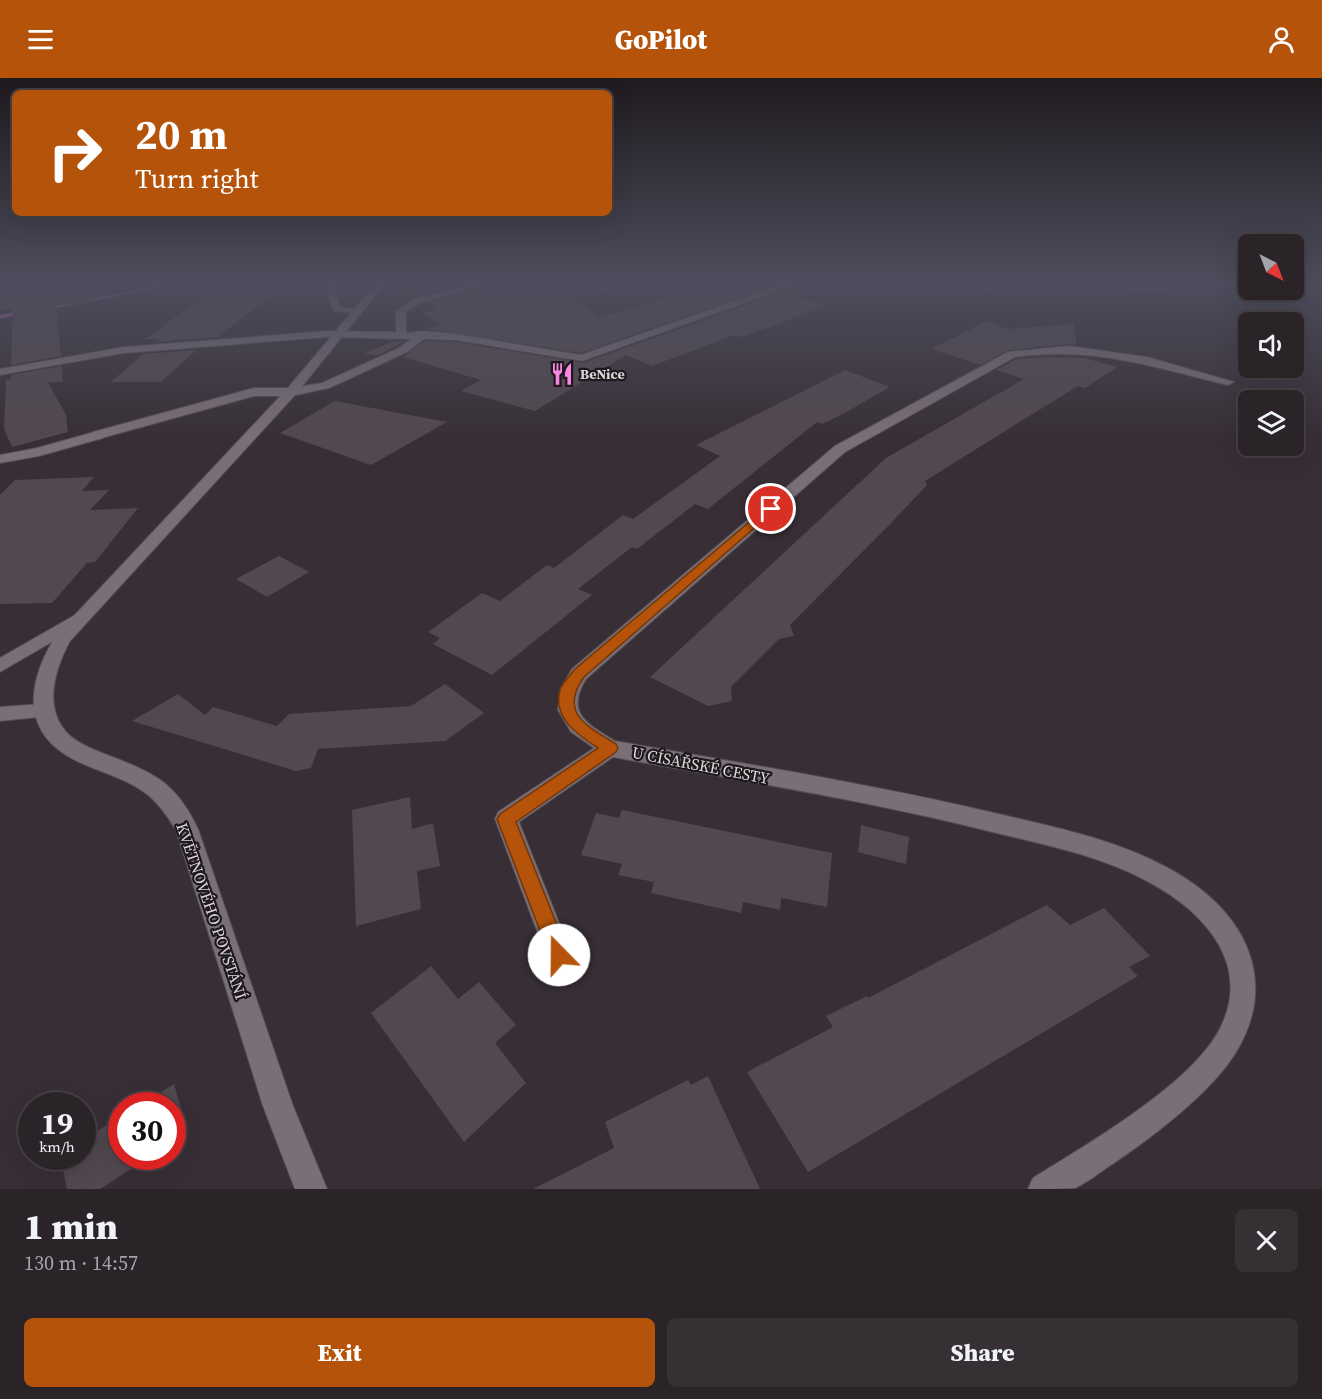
<!DOCTYPE html>
<html lang="en">
<head>
<meta charset="utf-8">
<style>
	:root { --surface:#2a2328; --page:#362f34; --text:#f1f3f6; --muted:#a5a4a8; --line:#464045; --accent:#b45309 }
	body { margin:0; font-family:"Source Serif 4",serif; background:var(--page); color:var(--text); height:100vh; display:flex; flex-direction:column; font-size:22px; white-space:nowrap }
	* { box-sizing:border-box; margin:0 }
	p { font-size:20px; color:var(--muted) }
	.icon { flex:none; width:33px; height:33px; fill:none; stroke:currentColor; stroke-width:2; stroke-linecap:round; stroke-linejoin:round }
	.map { position:relative; height:1111px; overflow:hidden }
	.sheet { display:flex; flex-direction:column; background:var(--surface); flex:1 }
	.sheet>* { flex:none }
	.banner { position:absolute; left:12px; top:12px; width:600px; height:126px; border-radius:9px; box-shadow:0 6px 24px #0002,0 0 0 2px var(--line); background:#b45309; color:#fff; overflow:hidden }
	.needle { width:39px; rotate:138deg }
	.fabs { position:absolute; left:1238px; top:156px; display:grid; gap:12px }
	.fabs a { display:grid; place-items:center; width:66px; height:66px; border-radius:9px; background:var(--surface); box-shadow:0 6px 24px #0002,0 0 0 2px var(--line); font-size:30px }
	.speed { position:absolute; left:18px; top:1014px; display:flex; gap:12px; font-size:30px; font-weight:700; text-align:center }
	.speed>* { display:grid; place-content:center; width:78px; height:78px; border-radius:50%; background:var(--surface); box-shadow:0 6px 24px #0002,0 0 0 2px var(--line); line-height:1 }
	.speed small { font-size:15px; font-weight:400 }
	.speed .limit { border:9px solid #d22; background:#fff; color:#111 }
	.pin { position:absolute; display:grid; place-items:center; width:51px; height:51px; color:#fff; margin:-26px; border:3px solid #fff; border-radius:50%; box-shadow:0 2px 6px #0007 }
	.me { position:absolute; width:66px; margin:-33px; rotate:338deg; stroke-linejoin:round; filter:drop-shadow(0 0 4px #0008) }
	.turn { display:flex; align-items:center; gap:21px; height:126px; padding:0 24px; font-size:27px }
	.turn .icon { width:78px; height:78px; stroke-width:2.5 }
	.turn b { display:block; font-size:42px; line-height:51px }
	.round { display:grid; place-items:center; flex:none; width:63px; height:63px; border-radius:9px; background:var(--page) }
	.overview { display:flex; align-items:center; justify-content:space-between; height:102px; padding:0 24px }
	h1 { font-size:36px; font-weight:800; line-height:45px }
	.cta { display:flex; gap:12px; margin-top:auto; padding:12px 24px }
	.cta a { flex:1; height:69px; border-radius:9px; background:var(--accent); color:#fff; font-size:24px; font-weight:800; line-height:69px; text-align:center }
	.cta a+a { background:var(--page); color:var(--text) }
	header { display:flex; justify-content:space-between; align-items:center; height:78px; padding:0 24px; background:var(--accent); color:#fff; font-size:27px; font-weight:800 }
	.map>svg:first-child { display:block }
	.green { fill:#722e65 }
	.lines { fill:none; stroke-linecap:round; stroke-linejoin:round }
	.stream { fill:#a75c97; fill-rule:evenodd }
	.building { fill:#52484f }
	.service-casing { stroke:#544d52; stroke-width:2 }
	.minor-casing { stroke:#544d52; stroke-width:2 }
	.tertiary-casing { stroke:#544d52; stroke-width:2 }
	.service { fill:#7a6f77; fill-rule:evenodd }
	.minor { fill:#7a6f77; fill-rule:evenodd }
	.tertiary { fill:#7a6f77; fill-rule:evenodd }
	.route { fill:#b45309; stroke:#753606; stroke-width:1.5 }
	.labels { text-anchor:middle; stroke-width:4.5; stroke-linejoin:round; paint-order:stroke }
	.far-poi-label { font-size:14px; font-weight:bold; fill:#ddd7dc; stroke:#1d191c; text-anchor:start }
	.street-label { font-size:16px; fill:#ddd7dc; stroke:#1d191c }
</style>
</head>
<body>
<header><svg class="icon" aria-label="menu" viewBox="0 0 24 24"><path d="M4 6h16M4 12h16M4 18h16"/></svg>GoPilot<svg class="icon" aria-label="person" viewBox="0 0 24 24"><circle cx="12" cy="8" r="4"/><path d="M4 21q1-7 8-7t8 7"/></svg></header>
<div class="map">
<svg width="1322" height="1111" viewBox="0 0 1322 1111">
	<rect width="100%" height="100%" fill="#382f36"/>
	<path class="green" d="M 569,203 L 639,203 L 593,218 Z
		M 940,203 L 1021,203 L 971,219 Z
		M 1031,203 L 1228,203 L 1193,208 L 1184,214 L 1185,217 Z"/>
	<g class="lines">
		<path class="stream" d="M 180,203 L 192,203 L 42,233 L 39,231 Z
			M 26,232 L 28,233 L 28,235 L 0,241 L 0,237 Z"/>
	</g>
	<path class="building" d="M 0,203 L 89,203 L 89,225 L 56,227 L 61,278 L 11,287 L 13,231 L 0,232 Z
		M 462,203 L 475,203 L 415,218 L 410,216 Z
		M 516,203 L 544,203 L 600,239 L 726,203 L 750,203 L 768,209 L 581,275 L 428,251 L 442,246 L 422,235 L 437,231 L 427,225 Z
		M 216,209 L 268,209 L 263,214 L 268,214 L 263,218 L 270,218 L 218,259 L 156,264 L 160,261 L 145,261 Z
		M 783,214 L 825,227 L 767,250 L 740,259 L 734,257 L 652,288 L 626,277 L 535,333 L 461,313 L 481,302 L 403,279 L 425,263 L 456,264 L 583,285 Z
		M 986,243 L 1007,251 L 1074,246 L 1077,265 L 1008,272 L 980,287 L 932,271 Z
		M 395,263 L 404,263 L 379,277 L 362,276 Z
		M 196,272 L 161,304 L 111,304 L 143,276 Z
		M 1044,279 L 1085,280 L 1117,289 L 1085,310 L 1078,308 L 1068,314 L 925,403 L 927,407 L 894,442 L 790,547 L 794,558 L 779,561 L 731,609 L 732,623 L 708,628 L 650,599 L 886,380 L 1024,301 L 996,292 L 1016,281 Z
		M 62,288 L 63,304 L 48,304 L 66,337 L 68,354 L 12,369 L 4,351 L 6,302 L 11,301 L 11,297 Z
		M 845,292 L 890,309 L 843,336 L 822,346 L 817,344 L 708,431 L 695,426 L 637,471 L 632,469 L 578,511 L 592,517 L 492,597 L 433,566 L 440,560 L 428,554 L 482,515 L 500,523 L 547,487 L 554,490 L 623,437 L 633,441 L 720,378 L 696,367 Z
		M 335,323 L 447,344 L 371,387 L 280,355 Z
		M 94,399 L 82,413 L 109,412 L 90,432 L 138,430 L 95,484 L 87,485 L 52,525 L 0,526 L 0,417 L 15,402 Z
		M 279,478 L 309,494 L 267,519 L 236,501 Z
		M 445,606 L 484,635 L 445,663 L 318,671 L 311,690 L 296,693 L 132,643 L 178,616 L 205,637 L 213,629 L 277,648 L 289,636 L 411,628 Z
		M 410,719 L 412,751 L 433,745 L 440,788 L 417,793 L 421,831 L 356,848 L 352,732 Z
		M 622,732 L 832,775 L 827,829 L 781,820 L 780,832 L 743,824 L 741,835 L 651,815 L 654,804 L 618,797 L 622,786 L 581,777 L 596,735 L 619,740 Z
		M 861,747 L 909,759 L 906,786 L 858,774 Z
		M 1047,827 L 1070,847 L 1104,830 L 1150,878 L 1129,889 L 1138,898 L 808,1094 L 747,994 L 833,949 L 826,938 L 867,918 L 868,920 Z
		M 431,888 L 458,921 L 479,904 L 516,947 L 495,965 L 526,1005 L 464,1064 L 371,935 Z
		M 708,998 L 760,1111 L 533,1111 L 614,1070 L 605,1044 L 688,1002 L 691,1007 Z
		M 174,1006 L 188,1055 L 172,1064 L 172,1028 L 139,1028 Z
		M 122,1038 L 122,1078 L 151,1078 L 100,1111 L 67,1111 L 60,1078 L 82,1078 L 82,1062 Z"/>
	<g class="lines">
		<g class="service-casing">
			<path id="service" d="M 98,353 L 104,357 L 103,360 L 39,378 L 0,385 L 0,377 L 37,370 Z
				M 82,533 L 91,539 L 88,543 L 0,594 L 0,580 Z"/>
		</g>
		<g class="minor-casing">
			<path id="minor" d="M 319,203 L 332,203 L 341,229 L 362,232 L 362,236 L 334,233 L 325,207 Z
				M 485,203 L 501,203 L 420,225 L 406,234 L 406,255 L 424,253 L 456,256 L 581,277 L 792,203 L 806,203 L 582,283 L 456,262 L 424,261 L 407,274 L 329,310 L 291,318 L 254,318 L 98,361 L 93,360 L 93,354 L 254,310 L 291,310 L 322,305 L 399,270 L 411,261 L 328,259 L 124,275 L 0,297 L 0,291 L 124,269 L 328,253 L 396,254 L 396,233 L 414,221 Z
				M 1069,268 L 1147,279 L 1234,304 L 1228,307 C 1153,289 1093,268 1015,279 L 845,374 L 586,601 C 565,635 587,646 615,663 C 740,685 866,705 990,734 C 1049,748 1112,760 1166,789 C 1263,840 1288,931 1206,1011 C 1177,1040 1145,1064 1111,1087 C 1100,1094 1088,1104 1075,1110 C 1063,1111 1041,1111 1028,1111 L 1033,1100 C 1086,1067 1186,1009 1217,956 C 1256,888 1204,833 1147,803 C 1098,777 1042,766 988,753 C 864,722 738,702 613,679 L 519,744 L 572,877 L 568,886 L 559,889 L 550,886 L 546,877 L 495,741 L 498,734 L 594,670 L 571,654 L 558,632 L 561,610 L 572,591 L 835,368 L 1008,274 Z
				M 42,626 L 49,628 L 52,633 L 49,638 L 0,643 L 0,629 Z"/>
		</g>
		<g class="tertiary-casing">
			<path id="tertiary" d="M 378,203 L 387,203 L 295,317 L 70,563 C 51,598 40,645 84,667 C 108,679 135,685 159,701 C 177,713 189,732 198,751 L 293,1028 L 327,1111 L 295,1111 L 263,1028 L 176,752 C 168,739 159,726 148,717 C 123,697 91,693 66,677 C 17,646 32,595 57,556 L 287,311 Z"/>
		</g>
		<use href="#service" class="service"/>
		<use href="#minor" class="minor"/>
		<use href="#tertiary" class="tertiary"/>
	</g>
	<linearGradient id="sky" x2="0" y2="1"><stop stop-color="#1f1a1e"/><stop offset="0.57" stop-color="#4d4d5d"/><stop offset="1" stop-color="#4d4d5d" stop-opacity="0"/></linearGradient>
	<rect width="1322" height="359" fill="url(#sky)"/>
	<path class="route" d="M 767,429 L 776,431 L 584,599 C 558,635 588,649 616,666 L 618,670 L 616,674 L 516,744 L 569,877 L 566,884 L 559,887 L 552,884 L 497,741 L 500,736 L 598,670 C 578,657 552,640 560,612 C 562,605 570,598 574,592 Z"/>
	<defs>
		<g id="restaurant-bare" transform="scale(1.8)"><path d="M-5-6h1v4h1v-4h1v4h1v-4h1v5L-1.5 .5V6h-2V.5L-5-1ZM5-6V6H3V1.5H1.5Q1.5-4 5-6Z" fill="#fc86e4" stroke="#1d191c" stroke-width="2.5" paint-order="stroke"/></g>
	</defs>
	<g fill-rule="evenodd">
		<use href="#restaurant-bare" x="562" y="296"/>
	</g>
	<g class="labels">
		<g class="far-poi-label">
			<text x="580" y="301">BeNice</text>
		</g>
		<g class="street-label">
			<text transform="translate(701 687) rotate(11)" y="6">U CÍSAŘSKÉ CESTY</text>
			<text transform="translate(212 833) rotate(71)" y="6">KVĚTNOVÉHO POVSTÁNÍ</text>
		</g>
	</g>
</svg>
<div class="fabs">
<a><svg class="needle" viewBox="-14 -14 28 28"><path d="M0-13l5 13h-10z" fill="#e53935"/><path d="M0 13l5-13h-10z" fill="#a5a4a8"/></svg></a>
<a><svg class="icon" aria-label="sound" viewBox="0 0 24 24"><path d="M4 9h4l5-4v14l-5-4H4zM17 9q2 3 0 6"/></svg></a>
<a><svg class="icon" aria-label="layers" viewBox="0 0 24 24"><path d="M12 4l9 5-9 5-9-5zM3 14l9 5 9-5"/></svg></a>
</div>
<div class="speed"><div>19<small>km/h</small></div><div class="limit">30</div></div>
<div class="pin" style="left:771px;top:431px;background:#d93025"><svg class="icon" aria-label="arrive" viewBox="0 0 24 24"><path d="M6 21V4h12l-3 4 3 4H6"/></svg></div>
<svg class="me" style="left:559px;top:877px" viewBox="-20 -20 40 40"><circle r="19" fill="#fff"/><path d="M0-13L10 11 0 6-10 11z" fill="#b45309"/></svg>
<div class="banner">
<div class="turn"><svg class="icon" aria-label="right" viewBox="0 0 24 24"><path d="M7 20v-9h11M14 6l5 5-5 5"/></svg><div><b>20 m</b>Turn right</div></div>
</div>
</div>
<section class="sheet">
<div class="overview"><div><h1>1 min</h1><p>130 m · 14:57</p></div><a class="round"><svg class="icon" aria-label="close" viewBox="0 0 24 24"><path d="M6 6l12 12M18 6L6 18"/></svg></a></div>
<div class="cta"><a>Exit</a><a>Share</a></div>
</section>
</body>
</html>
